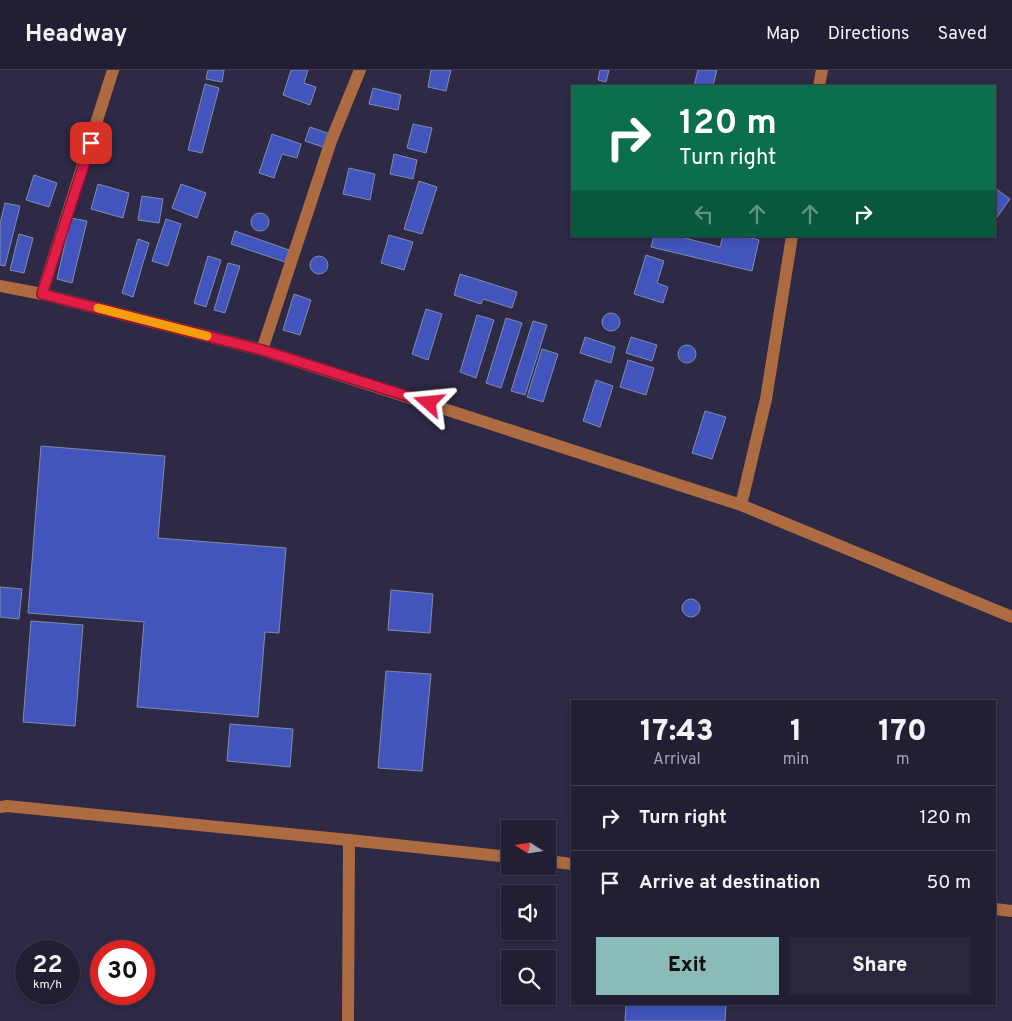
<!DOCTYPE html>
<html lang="en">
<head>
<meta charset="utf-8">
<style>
	:root { --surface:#221f34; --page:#2a273c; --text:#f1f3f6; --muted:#a2a2ac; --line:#3f3d4f; --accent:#8bbbb9 }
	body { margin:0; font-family:Overpass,sans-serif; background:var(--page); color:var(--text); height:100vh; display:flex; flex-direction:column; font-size:19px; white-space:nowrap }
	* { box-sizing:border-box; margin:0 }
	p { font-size:16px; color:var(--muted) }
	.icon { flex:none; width:28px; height:28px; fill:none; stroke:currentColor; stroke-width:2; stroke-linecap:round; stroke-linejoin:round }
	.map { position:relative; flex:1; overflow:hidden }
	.side { position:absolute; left:571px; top:630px; width:425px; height:305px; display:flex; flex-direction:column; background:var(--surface); border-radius:0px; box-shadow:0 2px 8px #0003,0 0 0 1px var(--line) }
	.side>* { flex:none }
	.guide { position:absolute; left:571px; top:15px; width:425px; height:152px; border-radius:0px; box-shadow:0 2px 8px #0003,0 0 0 1px var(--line); background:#0b6e4f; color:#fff; overflow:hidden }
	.needle { width:32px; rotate:282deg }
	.fabs { position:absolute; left:501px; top:750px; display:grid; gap:10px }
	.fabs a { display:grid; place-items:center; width:55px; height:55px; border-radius:0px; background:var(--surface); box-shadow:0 2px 8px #0003,0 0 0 1px var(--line); font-size:25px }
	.speed { position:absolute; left:15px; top:870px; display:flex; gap:10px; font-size:25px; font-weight:700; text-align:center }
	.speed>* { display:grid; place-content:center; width:65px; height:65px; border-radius:50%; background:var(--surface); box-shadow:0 2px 8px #0003,0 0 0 1px var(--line); line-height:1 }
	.speed small { font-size:12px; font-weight:400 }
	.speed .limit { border:8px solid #d22; background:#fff; color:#111 }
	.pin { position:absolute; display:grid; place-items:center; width:42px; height:42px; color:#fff; margin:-21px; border-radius:10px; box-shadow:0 2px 8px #0006 }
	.me { position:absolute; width:55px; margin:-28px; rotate:288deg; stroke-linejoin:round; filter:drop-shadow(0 0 4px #0008) }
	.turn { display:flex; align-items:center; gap:18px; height:105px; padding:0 25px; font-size:22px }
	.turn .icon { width:65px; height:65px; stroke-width:2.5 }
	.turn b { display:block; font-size:35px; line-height:42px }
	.lanes { display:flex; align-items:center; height:48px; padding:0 25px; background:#0003; justify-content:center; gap:25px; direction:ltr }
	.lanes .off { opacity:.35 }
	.eta { display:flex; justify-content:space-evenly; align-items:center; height:85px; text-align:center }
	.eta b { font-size:30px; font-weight:800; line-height:35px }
	.action { display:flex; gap:10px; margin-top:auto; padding:10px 25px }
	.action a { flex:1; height:58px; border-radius:0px; background:var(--accent); color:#111; font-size:20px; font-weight:800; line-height:58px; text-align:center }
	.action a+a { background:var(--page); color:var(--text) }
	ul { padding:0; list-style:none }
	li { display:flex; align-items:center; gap:15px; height:65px; padding:0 25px; border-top:1px solid var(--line) }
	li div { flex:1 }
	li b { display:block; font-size:19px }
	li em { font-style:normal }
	header { display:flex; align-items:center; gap:30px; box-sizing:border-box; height:70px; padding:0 25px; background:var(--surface); border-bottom:1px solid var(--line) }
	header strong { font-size:24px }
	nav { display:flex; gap:28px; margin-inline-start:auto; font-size:18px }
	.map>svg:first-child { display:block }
	.building { fill:#4255bd; stroke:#818bac }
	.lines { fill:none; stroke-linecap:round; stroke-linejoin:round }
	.minor { stroke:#ad6b42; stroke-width:12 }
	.route-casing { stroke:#92132f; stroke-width:12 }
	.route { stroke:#e11d48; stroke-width:9 }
	.slow { stroke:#f59e0b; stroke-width:9 }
</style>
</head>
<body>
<header>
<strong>Headway</strong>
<nav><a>Map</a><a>Directions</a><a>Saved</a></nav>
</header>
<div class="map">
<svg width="1012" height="951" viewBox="0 0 1012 951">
	<rect width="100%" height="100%" fill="#2e2945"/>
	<path class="building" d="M 208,0 L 224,0 L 222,12 L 206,9 Z
		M 291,0 L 308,0 L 304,13 L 316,17 L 310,35 L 283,25 Z
		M 431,0 L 451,0 L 446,21 L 428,17 Z
		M 600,0 L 609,0 L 606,12 L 598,10 Z
		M 698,0 L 717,0 L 713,16 L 694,16 Z
		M 205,14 L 219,18 L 202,83 L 188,80 Z
		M 373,18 L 401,25 L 398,40 L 369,34 Z
		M 413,54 L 432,58 L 426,83 L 407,78 Z
		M 310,57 L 333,65 L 329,79 L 305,71 Z
		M 272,64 L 301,74 L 297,88 L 282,84 L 274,108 L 259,103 Z
		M 394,84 L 417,90 L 413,109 L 390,104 Z
		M 349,98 L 375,104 L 370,130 L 343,124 Z
		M 34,105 L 57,113 L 49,137 L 26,130 Z
		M 419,111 L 437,117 L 422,164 L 404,159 Z
		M 98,114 L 129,123 L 123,148 L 91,139 Z
		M 181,114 L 206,123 L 197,148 L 172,138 Z
		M 995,118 L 1010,129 L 995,150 Z
		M 142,126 L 163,129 L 159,153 L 138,150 Z
		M 5,133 L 20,136 L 5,196 L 0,195 L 0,154 Z
		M251 152a9 9 0 1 1 18 0a9 9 0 1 1-18 0Z
		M 71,148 L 87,151 L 72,213 L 57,209 Z
		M 166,149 L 181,154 L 168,196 L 152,191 Z
		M 235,161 L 289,180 L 285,192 L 231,174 Z
		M 19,164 L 33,168 L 24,203 L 10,200 Z
		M 389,165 L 413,172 L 404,200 L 381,193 Z
		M 654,166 L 677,166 L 720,177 L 723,166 L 744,166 L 759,170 L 752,201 L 651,177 Z
		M 138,169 L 149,173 L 133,227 L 122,223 Z
		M 646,185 L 664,191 L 657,213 L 668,217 L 663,233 L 634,224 Z
		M 208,186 L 221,190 L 206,237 L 194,233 Z
		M310 195a9 9 0 1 1 18 0a9 9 0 1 1-18 0Z
		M 228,193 L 240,196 L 225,243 L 214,240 Z
		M 460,204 L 517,222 L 512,238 L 483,229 L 481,234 L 454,225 Z
		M 294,224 L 311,230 L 300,265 L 283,260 Z
		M 426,239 L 442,244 L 428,290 L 412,284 Z
		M602 252a9 9 0 1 1 18 0a9 9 0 1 1-18 0Z
		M 477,245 L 494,250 L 476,308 L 460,302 Z
		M 506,248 L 522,253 L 501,318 L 486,313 Z
		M 533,251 L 547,255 L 525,325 L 511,321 Z
		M 585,267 L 615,277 L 611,293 L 580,283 Z
		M 631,267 L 657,275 L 652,291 L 626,283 Z
		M678 284a9 9 0 1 1 18 0a9 9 0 1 1-18 0Z
		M 542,279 L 558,284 L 543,332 L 527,327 Z
		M 628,290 L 654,298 L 646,325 L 620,317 Z
		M 596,310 L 613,316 L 600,357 L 583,351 Z
		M 705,341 L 726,347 L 712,389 L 692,383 Z
		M 41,376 L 165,386 L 158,468 L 286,478 L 279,563 L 265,562 L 258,647 L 137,637 L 144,552 L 28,543 Z
		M 0,517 L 22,519 L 19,549 L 0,547 Z
		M 391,520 L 433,524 L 430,563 L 388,560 Z
		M682 538a9 9 0 1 1 18 0a9 9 0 1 1-18 0Z
		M 31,551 L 83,555 L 75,656 L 23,652 Z
		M 386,601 L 431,604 L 422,701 L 378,698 Z
		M 230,654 L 293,659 L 290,697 L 227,691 Z
		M 626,934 L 726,934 L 725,951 L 625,951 Z"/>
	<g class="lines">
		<path class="minor" d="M 819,16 L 822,0
			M 0,216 L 42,224 L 262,280 L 741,435 L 1012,547
			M 42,224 L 113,0
			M 262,280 L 331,71 L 360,0
			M 741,435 L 766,329 L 792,166
			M 0,737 L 7,736 L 349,770
			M 548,791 L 572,794
			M 995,839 L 1012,841
			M 348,951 L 349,770 L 510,787"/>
	</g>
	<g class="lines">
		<g class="route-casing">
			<path id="route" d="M 91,73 L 42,224 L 262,280 L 429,333"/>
		</g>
		<use href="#route" class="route"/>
		<path class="slow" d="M 98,238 L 207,266"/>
	</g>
</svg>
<div class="fabs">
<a><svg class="needle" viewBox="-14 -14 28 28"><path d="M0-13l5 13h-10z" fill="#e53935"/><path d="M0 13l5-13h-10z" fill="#a2a2ac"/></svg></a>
<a><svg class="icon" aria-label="sound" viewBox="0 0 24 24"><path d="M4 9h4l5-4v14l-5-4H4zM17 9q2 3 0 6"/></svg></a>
<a><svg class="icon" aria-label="search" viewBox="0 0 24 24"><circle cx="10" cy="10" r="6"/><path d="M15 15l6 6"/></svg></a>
</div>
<div class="speed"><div>22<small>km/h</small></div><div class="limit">30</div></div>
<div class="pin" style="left:91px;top:73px;background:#d93025"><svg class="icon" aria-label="arrive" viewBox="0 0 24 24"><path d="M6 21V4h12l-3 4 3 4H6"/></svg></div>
<svg class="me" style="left:429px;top:333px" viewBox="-20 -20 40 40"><path d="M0-17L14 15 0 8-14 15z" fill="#e11d48" stroke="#fff" stroke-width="4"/></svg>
<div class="guide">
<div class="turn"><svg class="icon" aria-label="right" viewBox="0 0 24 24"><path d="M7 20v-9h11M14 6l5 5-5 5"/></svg><div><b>120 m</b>Turn right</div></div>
<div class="lanes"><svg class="icon off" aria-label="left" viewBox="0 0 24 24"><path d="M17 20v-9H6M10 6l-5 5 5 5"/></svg><svg class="icon off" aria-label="ahead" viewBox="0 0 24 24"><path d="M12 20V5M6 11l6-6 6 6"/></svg><svg class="icon off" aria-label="ahead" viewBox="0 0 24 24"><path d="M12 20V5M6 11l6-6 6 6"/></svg><svg class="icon" aria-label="right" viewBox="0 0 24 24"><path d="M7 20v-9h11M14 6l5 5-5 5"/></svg></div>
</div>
<section class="side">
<div class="eta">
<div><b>17:43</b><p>Arrival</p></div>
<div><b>1</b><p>min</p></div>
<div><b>170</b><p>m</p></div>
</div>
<ul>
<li><svg class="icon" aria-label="right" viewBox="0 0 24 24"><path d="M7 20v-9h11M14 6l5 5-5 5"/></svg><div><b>Turn right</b></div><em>120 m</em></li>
<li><svg class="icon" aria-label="arrive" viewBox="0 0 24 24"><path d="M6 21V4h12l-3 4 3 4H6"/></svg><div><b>Arrive at destination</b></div><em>50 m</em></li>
</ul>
<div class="action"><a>Exit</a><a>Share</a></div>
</section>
</div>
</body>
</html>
